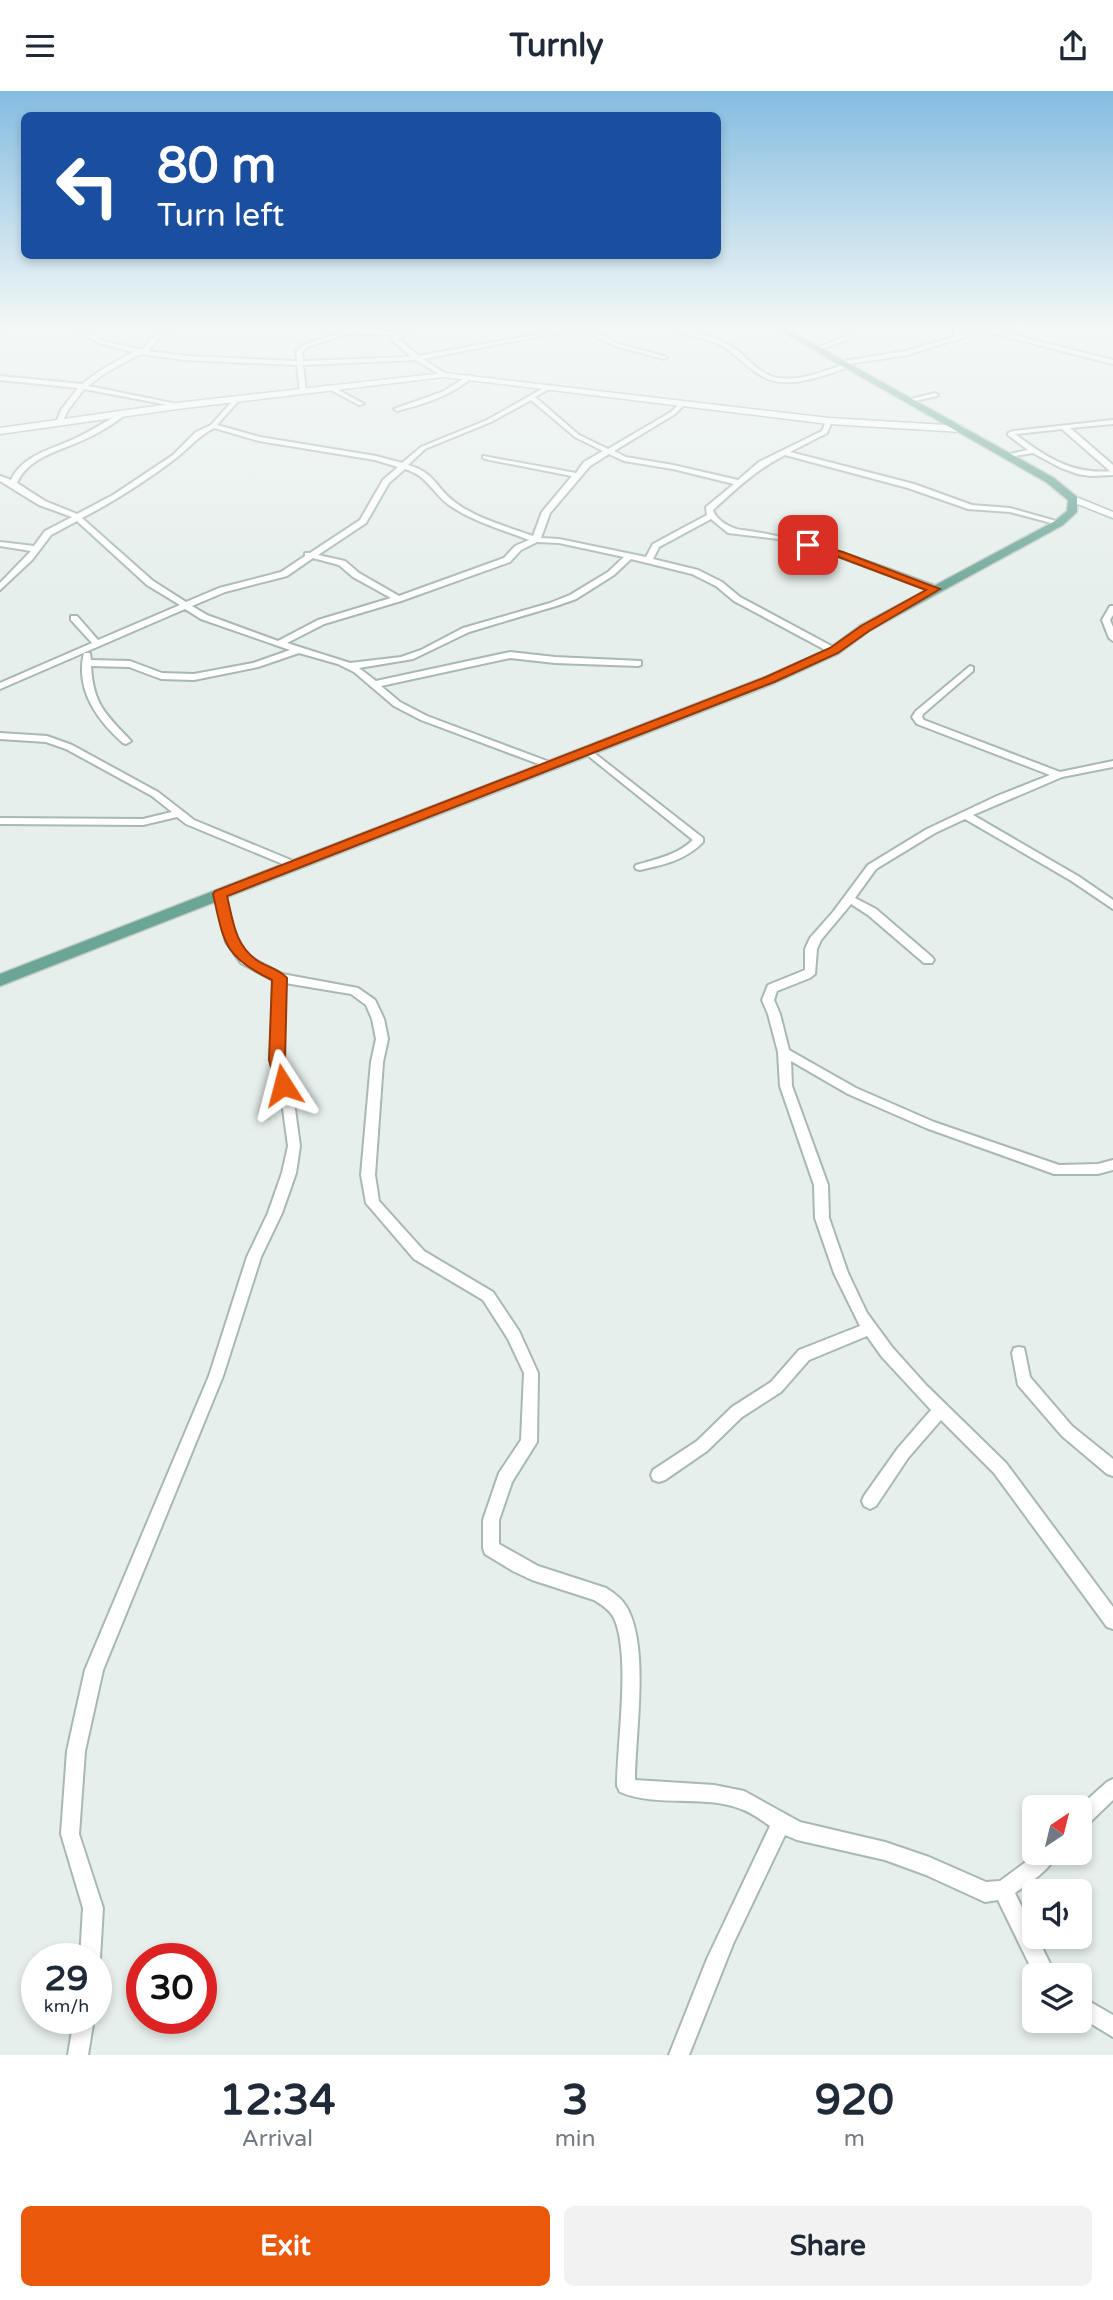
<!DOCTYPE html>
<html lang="en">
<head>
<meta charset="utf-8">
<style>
	:root { --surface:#fff; --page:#f2f2f3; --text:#1f2937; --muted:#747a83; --accent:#ea580c }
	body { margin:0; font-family:"Varela Round",sans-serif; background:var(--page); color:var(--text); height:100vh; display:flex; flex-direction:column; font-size:26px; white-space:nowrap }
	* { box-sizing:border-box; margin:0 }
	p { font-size:23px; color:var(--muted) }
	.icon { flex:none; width:38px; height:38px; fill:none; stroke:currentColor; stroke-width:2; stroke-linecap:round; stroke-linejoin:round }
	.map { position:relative; height:1964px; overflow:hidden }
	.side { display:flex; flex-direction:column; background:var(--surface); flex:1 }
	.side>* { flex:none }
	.top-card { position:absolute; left:21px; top:21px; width:700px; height:147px; border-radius:10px; box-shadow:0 4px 10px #0003; background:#1a4fa0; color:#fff; overflow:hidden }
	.needle { width:46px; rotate:35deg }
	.buttons { position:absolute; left:1022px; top:1704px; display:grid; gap:14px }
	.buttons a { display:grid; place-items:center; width:70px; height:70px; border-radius:10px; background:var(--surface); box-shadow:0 4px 10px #0003; font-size:35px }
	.speed { position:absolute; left:21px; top:1852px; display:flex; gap:14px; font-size:35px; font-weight:700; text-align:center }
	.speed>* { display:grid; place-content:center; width:91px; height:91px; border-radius:50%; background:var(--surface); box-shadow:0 4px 10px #0003; line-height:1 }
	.speed small { font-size:18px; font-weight:400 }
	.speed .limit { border:10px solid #d22; background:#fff; color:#111 }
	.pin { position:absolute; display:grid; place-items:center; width:60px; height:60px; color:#fff; margin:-30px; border-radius:14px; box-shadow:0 4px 10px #0006 }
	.me { position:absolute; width:77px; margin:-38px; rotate:351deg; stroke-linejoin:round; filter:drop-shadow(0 0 5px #0008) }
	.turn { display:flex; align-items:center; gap:24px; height:147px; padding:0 21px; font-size:32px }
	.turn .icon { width:91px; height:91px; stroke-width:2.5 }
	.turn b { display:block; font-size:49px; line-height:60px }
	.eta { display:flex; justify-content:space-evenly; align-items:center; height:119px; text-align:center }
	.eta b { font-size:42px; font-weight:800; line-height:49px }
	.cta { display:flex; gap:14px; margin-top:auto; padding:14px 21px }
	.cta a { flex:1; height:80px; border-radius:10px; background:var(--accent); color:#fff; font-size:28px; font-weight:800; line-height:80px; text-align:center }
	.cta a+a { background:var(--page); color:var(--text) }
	header { display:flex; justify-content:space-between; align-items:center; height:91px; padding:0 21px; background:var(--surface); font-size:32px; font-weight:800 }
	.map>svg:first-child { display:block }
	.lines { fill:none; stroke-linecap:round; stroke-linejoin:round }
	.street-casing { stroke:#a8b8b2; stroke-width:4 }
	.secondary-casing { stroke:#a4bbb3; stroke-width:3 }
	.primary-casing { stroke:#c2cac8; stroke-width:3 }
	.street { fill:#fff; fill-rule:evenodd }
	.secondary { fill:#fff; fill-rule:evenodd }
	.primary { fill:#6aa596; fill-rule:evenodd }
	.route { fill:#ea580c; stroke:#983908; stroke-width:2 }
</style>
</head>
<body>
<header><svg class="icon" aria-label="menu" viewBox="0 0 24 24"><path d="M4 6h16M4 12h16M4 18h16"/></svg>Turnly<svg class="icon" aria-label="share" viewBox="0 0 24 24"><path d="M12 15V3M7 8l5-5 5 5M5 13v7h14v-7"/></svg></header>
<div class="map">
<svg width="1113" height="1964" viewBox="0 0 1113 1964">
	<rect width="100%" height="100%" fill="#e6efeb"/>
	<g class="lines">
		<g class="street-casing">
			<path id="street" d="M 0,238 L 8,238 L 0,242 Z
				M 75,238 L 82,238 L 103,250 L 142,259 C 151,248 160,238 175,238 L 160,246 L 148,260 L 186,265 L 294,270 L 297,270 L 296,261 L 303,254 L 350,238 L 400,241 L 405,238 L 411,238 L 398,248 L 419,265 L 566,238 L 577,238 L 423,268 L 446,283 L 446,285 L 444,286 L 416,269 L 303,274 L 306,300 L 303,302 L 300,300 L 297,274 L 186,269 L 140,263 L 105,282 L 88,295 L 177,313 L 179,314 L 179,316 L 84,298 L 68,319 L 62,332 L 59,334 L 56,332 L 61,319 L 78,297 L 0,289 L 0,285 L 82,293 L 101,279 L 133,261 L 99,252 ZM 350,242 L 396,244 L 391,248 L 411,266 L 303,270 L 302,261 L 307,256 Z
				M 581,238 L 588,238 L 619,253 L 667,266 L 664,268 L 615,255 Z
				M 672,238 C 693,237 721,247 738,260 C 750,270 762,285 778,287 C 801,291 825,279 847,273 L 842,273 L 844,270 L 906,260 L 954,246 L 954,238 L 960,238 L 960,243 L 990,238 L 1113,269 L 1113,273 L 984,240 L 907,264 L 848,273 L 850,276 C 820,285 785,302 757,282 C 745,274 735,263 723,255 C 707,246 687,246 672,238 Z
				M 849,238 L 855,238 L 849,248 L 819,259 L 814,258 L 845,246 Z
				M 470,284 L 472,285 L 472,287 C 450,305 424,313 397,320 L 394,318 L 442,301 Z
				M 549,294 L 551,295 L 551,297 L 535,306 L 579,344 L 608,358 L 671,321 L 681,311 L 685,311 L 685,313 L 675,323 L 614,360 L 626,366 L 673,374 L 738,389 L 759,371 L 822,340 L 826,330 L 829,328 L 832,330 L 827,342 L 790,361 L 914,393 L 972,414 L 1010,417 L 1063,432 L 1059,434 L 1010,421 L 968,418 L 908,397 L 785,364 C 757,378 736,398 713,419 C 716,429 731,438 742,439 C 810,448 873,472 937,496 L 937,500 L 931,500 L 837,465 L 778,448 L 728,442 L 711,428 L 659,456 L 653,468 L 698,479 L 722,491 L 740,506 L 837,558 L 837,562 L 831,562 L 734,510 L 716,495 L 692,483 L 631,468 L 614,484 L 576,508 L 556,515 L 469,541 L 413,568 L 359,577 L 376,590 L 510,561 L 555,566 L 641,570 L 641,574 L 638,575 L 555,572 L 510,567 L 381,595 L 400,611 L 427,625 L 555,673 L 555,677 L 552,678 L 421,629 L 394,615 L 354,581 L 338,573 L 299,562 L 258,576 L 194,589 L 161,588 L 129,576 L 91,575 C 93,614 106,623 131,650 L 126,653 L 123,652 C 97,629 75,598 84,562 L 90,562 L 91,569 L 130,570 L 162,582 L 194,583 L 253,572 L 290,559 L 201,528 L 185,518 L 0,598 L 0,592 L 92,552 L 71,529 L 71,525 L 77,525 L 98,549 L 180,514 L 147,494 L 77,430 L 51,444 L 32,469 L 0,499 L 0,492 L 31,460 L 0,455 L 0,451 L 34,455 L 45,440 L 72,426 L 39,414 L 0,390 L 0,385 L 11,389 C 23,363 54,358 78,346 C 93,339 106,330 121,322 L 126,323 C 113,334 95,344 79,351 C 56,361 28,367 17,392 L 45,410 L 77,423 L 113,404 L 173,364 L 196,341 L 211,334 L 236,306 L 241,307 L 217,334 L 260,346 L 376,365 L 402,372 L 421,356 L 487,329 ZM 531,309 L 575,346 L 603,360 L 584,371 L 576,382 L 483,365 L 483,367 L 485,368 L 572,385 L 542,421 L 533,445 C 508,436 478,428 456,412 C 436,398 436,382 408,374 L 425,358 L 491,331 ZM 214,337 L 259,350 L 375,369 L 398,376 L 383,389 L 360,429 L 310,462 L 305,462 L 305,465 L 281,481 L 219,497 L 186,511 L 153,490 L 82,427 C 115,410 146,390 175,368 C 189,357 198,345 214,337 ZM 609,363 L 624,370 L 673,378 L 734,393 L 706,416 L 707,424 L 653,453 L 646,466 L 559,448 L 541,447 L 550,422 L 590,375 ZM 405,378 C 429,385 433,404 452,416 C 475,431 503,439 529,449 L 515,455 L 504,467 L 399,505 L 359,482 L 345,470 L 318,464 L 366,432 L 389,392 ZM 537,451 L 559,452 L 624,466 L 608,481 L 570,504 L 550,512 L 463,537 L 421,559 L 401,566 L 350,572 L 287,552 L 324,533 L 401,510 L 510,471 L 521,459 ZM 313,467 L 339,474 L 353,486 L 391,507 L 318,529 L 278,550 L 207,524 L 192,515 L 225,501 L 287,485 Z
				M 327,295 L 331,295 L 364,313 L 359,314 L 327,297 Z
				M 935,302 L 938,304 L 937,305 L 910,311 L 907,309 Z
				M 1113,329 L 1113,333 L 1070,337 L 1113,374 L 1113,384 L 1090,385 L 1078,383 L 1061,377 L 1033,362 L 1009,366 L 1005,364 L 1028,359 L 1008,344 L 1008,342 L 1013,340 ZM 1062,338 L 1110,380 L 1112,380 C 1072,384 1046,366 1015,343 Z
				M 1110,515 L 1113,515 L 1113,524 L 1110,529 L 1113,536 L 1113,550 L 1109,547 L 1102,529 Z
				M 970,575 L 973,576 L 973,580 L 923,623 L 922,626 L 924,629 L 1060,681 L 1113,670 L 1113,676 L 1062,686 L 973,724 L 1078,785 L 1113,809 L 1113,818 L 1070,789 L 965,728 L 935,742 L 876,778 L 855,807 L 876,818 L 932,866 L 934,869 L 932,872 L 924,872 L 868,824 L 851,813 L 821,849 L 817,858 L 815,883 L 810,887 L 777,900 L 774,909 L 780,923 L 789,959 L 856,997 L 934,1031 L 1059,1074 L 1098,1073 L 1113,1069 L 1113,1079 L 1098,1083 L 1054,1083 L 926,1037 L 848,1003 L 791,970 L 792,995 L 828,1094 L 829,1127 L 848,1182 L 867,1222 L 892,1256 L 926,1294 L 1006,1372 L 1113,1516 L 1113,1538 L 1107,1536 L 994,1382 L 941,1329 L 908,1367 L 876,1415 L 870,1418 L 864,1415 L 862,1410 L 864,1405 L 898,1357 L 931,1319 L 882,1266 L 867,1245 L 809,1269 L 781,1301 L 742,1326 L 707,1360 L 665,1389 L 659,1391 L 653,1389 L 651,1384 L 653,1379 L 697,1350 L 732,1316 L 771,1291 L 799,1259 L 860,1235 L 834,1182 L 815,1127 L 814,1094 L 780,995 L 778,961 L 768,923 L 762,909 L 768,894 L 805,879 L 805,858 L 810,847 L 833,821 L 868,774 L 927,738 L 997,705 L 1050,684 L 917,633 L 912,626 L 916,620 Z
				M 0,642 L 47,645 L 72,654 L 158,701 L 194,729 L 298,772 L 299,774 L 298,776 L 290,776 L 186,733 L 177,726 L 143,734 L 0,733 L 0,727 L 143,728 L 172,721 L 152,705 L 66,658 L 46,651 L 0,648 Z
				M 589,658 L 703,747 L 703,751 C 686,769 663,774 640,779 L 636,778 L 635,776 L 636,774 C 657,768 677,764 693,749 L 586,663 L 584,661 Z
				M 220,800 L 225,803 L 235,847 L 249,866 L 282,883 L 358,897 L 375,909 L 384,928 L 388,948 L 383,971 L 375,1084 L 379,1110 L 424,1160 L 493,1201 L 519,1240 L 538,1282 L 537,1351 L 512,1391 L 499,1429 L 499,1453 L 538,1475 L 606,1497 C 614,1502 621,1507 626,1515 C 650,1554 635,1643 635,1689 L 714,1694 L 744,1700 L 800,1731 L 885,1751 L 929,1766 L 986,1791 L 1000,1790 L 1027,1770 L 1035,1762 L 1057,1762 C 1050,1780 1030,1791 1015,1802 L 1034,1841 L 1034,1846 L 1037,1846 L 1056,1885 L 1035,1885 L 998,1809 L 985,1811 L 926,1784 L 885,1769 L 797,1749 L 785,1744 L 733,1853 L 689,1964 L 669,1964 L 707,1868 L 770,1735 C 761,1729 751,1721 741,1718 C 703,1703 658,1717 620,1701 L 617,1695 C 617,1652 631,1564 614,1527 C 610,1519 602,1514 594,1509 L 532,1489 L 513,1480 L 485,1463 L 483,1457 L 483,1429 L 499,1382 L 521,1349 L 524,1282 L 508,1248 L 483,1209 L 414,1168 L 366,1112 L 361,1084 L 371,971 L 376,948 L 372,928 L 366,914 L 351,903 L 285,892 L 283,969 L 295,1018 L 300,1055 L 296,1082 L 282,1122 L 261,1166 L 223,1285 L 103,1579 L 85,1660 L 79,1743 L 103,1817 L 100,1867 L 96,1874 L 96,1867 L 80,1867 L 83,1817 L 61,1743 L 67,1660 L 85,1579 L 209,1285 L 247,1166 L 268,1122 L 282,1082 L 288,1055 L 283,1018 L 271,969 L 273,889 L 241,872 L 226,851 L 215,803 Z
				M 1019,1256 L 1024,1257 L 1030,1286 L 1072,1335 L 1113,1368 L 1113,1385 L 1107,1383 L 1062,1345 L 1018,1294 L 1012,1262 L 1014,1257 Z
				M 1113,1688 L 1113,1709 L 1087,1734 L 1080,1736 L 1080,1717 L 1078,1717 L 1107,1691 Z
				M 1080,1905 L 1113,1924 L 1113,1946 L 1080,1926 Z
				M 74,1927 L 94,1927 L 88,1964 L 68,1964 Z"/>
		</g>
		<g class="secondary-casing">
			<path id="secondary" d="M 444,282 L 829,327 L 962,335 L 966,338 L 962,341 L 829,333 L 444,286 L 177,318 L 0,343 L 0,337 L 177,312 Z
				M 1070,406 L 1076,406 L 1113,421 L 1113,427 L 1070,410 Z"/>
		</g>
		<g class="primary-casing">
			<path id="primary" d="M 777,238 L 787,238 L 1054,387 L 1077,406 L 1077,421 L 1063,434 L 869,540 L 838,563 L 775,592 L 0,895 L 0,883 L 765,586 L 830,557 L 861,534 L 1055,430 L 1067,420 L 1068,409 L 1046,391 Z"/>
		</g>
		<use href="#street" class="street"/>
		<use href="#secondary" class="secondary"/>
		<use href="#primary" class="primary"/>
	</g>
	<linearGradient id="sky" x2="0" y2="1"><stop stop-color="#84bce0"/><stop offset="0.46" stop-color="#f4f8f6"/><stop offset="1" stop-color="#f4f8f6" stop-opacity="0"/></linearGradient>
	<rect width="1113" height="513" fill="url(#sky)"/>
	<path class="route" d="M 808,451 L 843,461 L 940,498 L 869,540 L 838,562 L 774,591 L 227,805 C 233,830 235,855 258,870 C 267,876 279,878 287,887 L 285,969 L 291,994 L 288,998 L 277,998 L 269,969 L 272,889 C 224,866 224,852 213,803 L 215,800 L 766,586 L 830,557 L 861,535 L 926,499 L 836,465 L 805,456 L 803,454 Z"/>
</svg>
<div class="buttons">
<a><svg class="needle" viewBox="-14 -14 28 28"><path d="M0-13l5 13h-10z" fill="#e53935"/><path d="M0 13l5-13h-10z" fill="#747a83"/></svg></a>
<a><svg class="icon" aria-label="sound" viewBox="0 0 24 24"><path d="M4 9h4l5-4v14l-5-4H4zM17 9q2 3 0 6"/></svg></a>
<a><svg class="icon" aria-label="layers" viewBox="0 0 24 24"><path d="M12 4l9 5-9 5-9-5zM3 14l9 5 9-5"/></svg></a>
</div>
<div class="speed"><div>29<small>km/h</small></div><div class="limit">30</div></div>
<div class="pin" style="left:808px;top:454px;background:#d93025"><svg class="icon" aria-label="arrive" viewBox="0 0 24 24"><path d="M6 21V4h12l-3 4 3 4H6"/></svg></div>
<svg class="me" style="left:283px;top:994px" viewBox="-20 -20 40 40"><path d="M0-17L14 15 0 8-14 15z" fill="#ea580c" stroke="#fff" stroke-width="4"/></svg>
<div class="top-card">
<div class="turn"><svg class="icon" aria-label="left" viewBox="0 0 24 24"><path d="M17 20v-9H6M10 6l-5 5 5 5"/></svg><div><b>80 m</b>Turn left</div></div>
</div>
</div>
<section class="side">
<div class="eta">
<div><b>12:34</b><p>Arrival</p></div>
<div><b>3</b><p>min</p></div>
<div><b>920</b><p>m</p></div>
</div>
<div class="cta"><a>Exit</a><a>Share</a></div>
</section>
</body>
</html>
